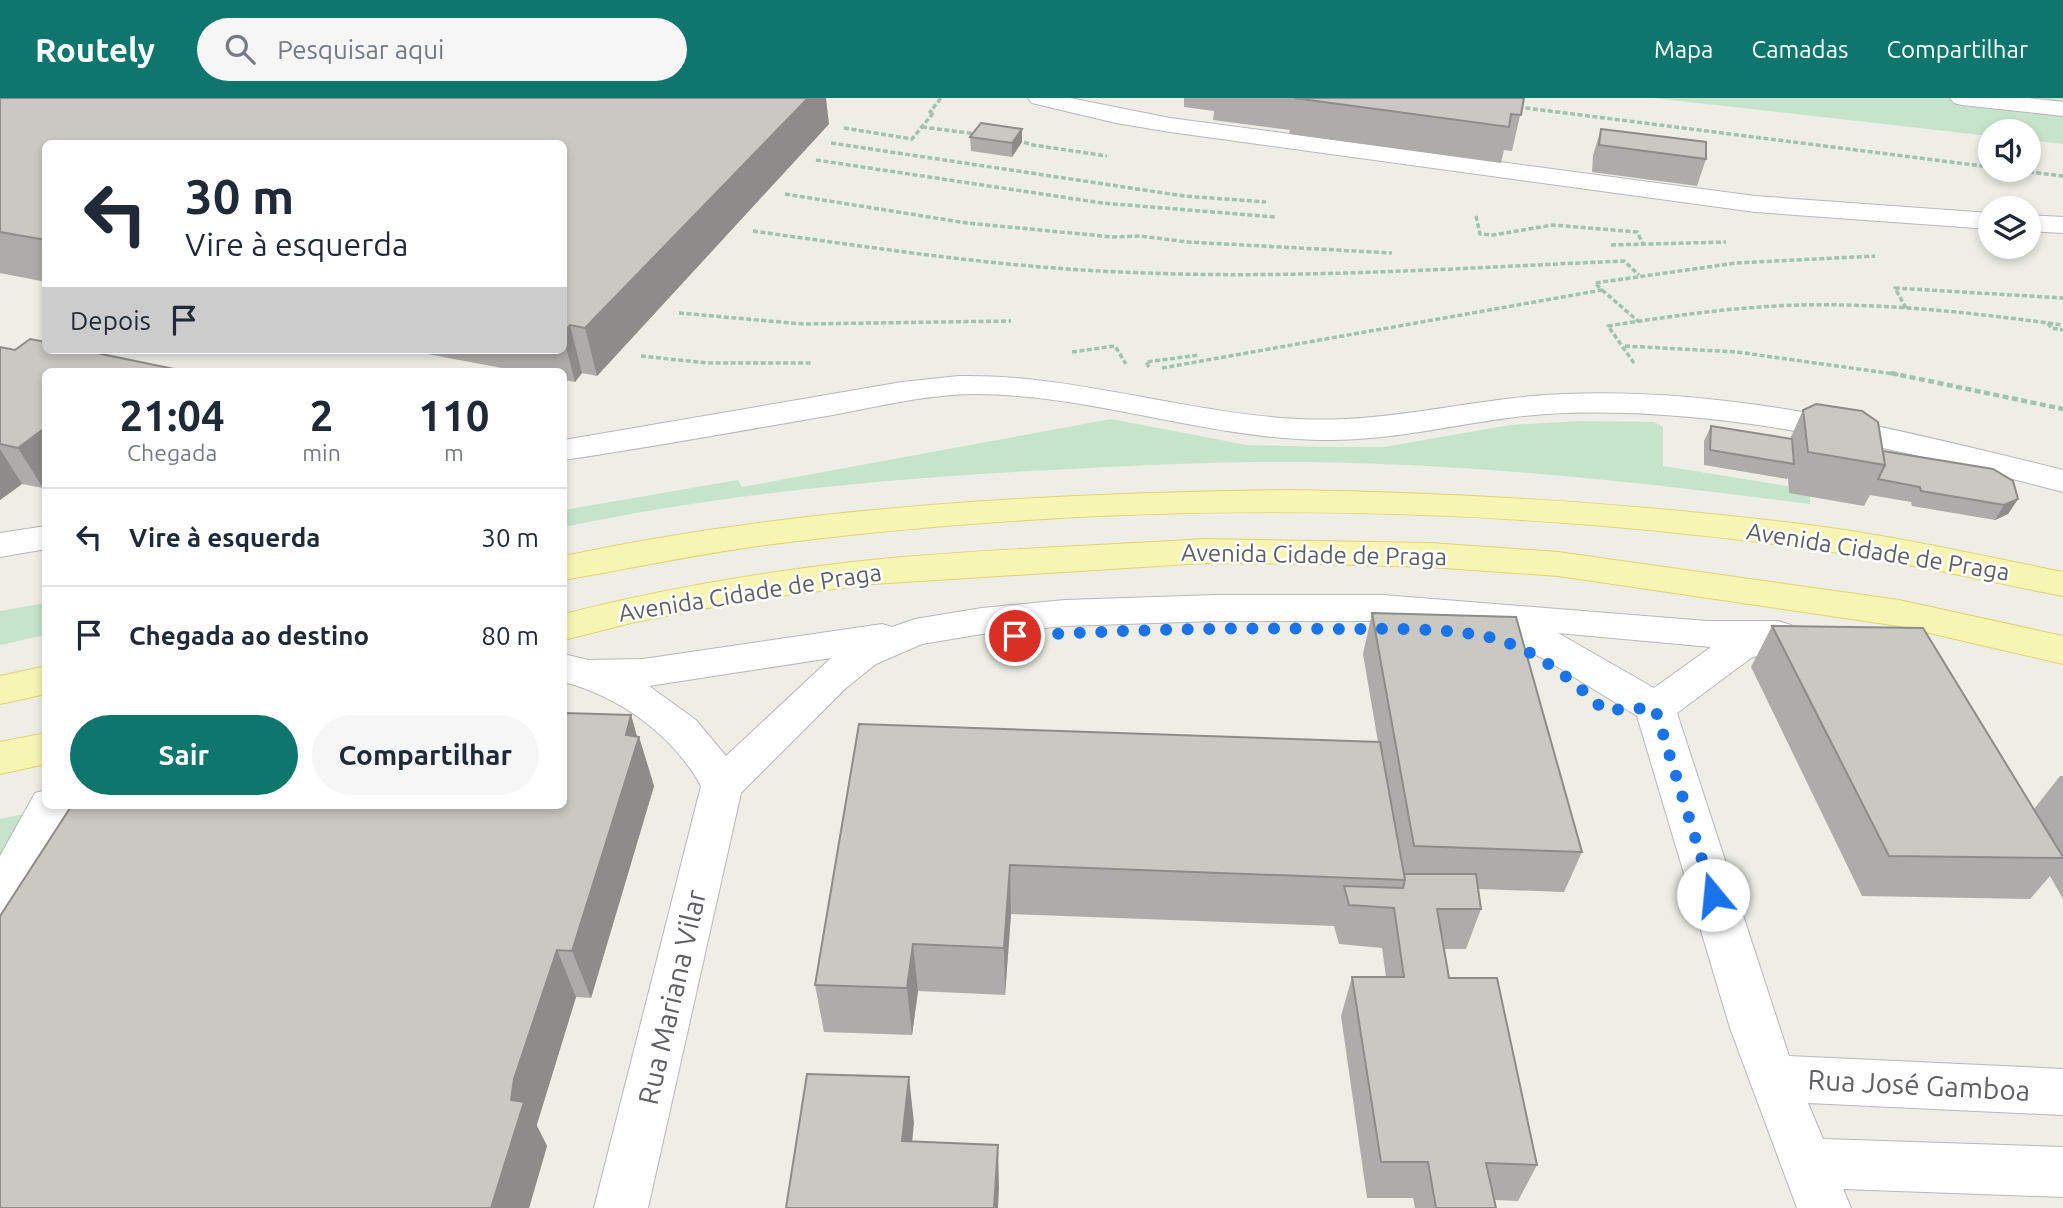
<!DOCTYPE html>
<html lang="pt">
<head>
<meta charset="utf-8">
<style>
	:root { --surface:#fff; --page:#f6f6f7; --text:#1f2937; --muted:#747a83; --line:#e0e1e3; --accent:#0f766e }
	body { margin:0; font-family:Ubuntu,sans-serif; background:var(--page); color:var(--text); height:100vh; display:flex; flex-direction:column; font-size:26px; white-space:nowrap }
	* { box-sizing:border-box; margin:0 }
	p { font-size:23px; color:var(--muted) }
	.icon { flex:none; width:38px; height:38px; fill:none; stroke:currentColor; stroke-width:2; stroke-linecap:round; stroke-linejoin:round }
	.map { position:relative; flex:1; overflow:hidden }
	.details { position:absolute; left:42px; top:270px; width:525px; height:441px; display:flex; flex-direction:column; background:var(--surface); border-radius:10px; box-shadow:0 4px 10px #0003 }
	.details>* { flex:none }
	.banner { position:absolute; left:42px; top:42px; width:525px; height:214px; border-radius:10px; box-shadow:0 4px 10px #0003; background:#fff; color:var(--text); overflow:hidden }
	.controls { position:absolute; left:1978px; top:21px; display:grid; gap:14px }
	.controls a { display:grid; place-items:center; width:63px; height:63px; border-radius:50%; background:var(--surface); box-shadow:0 4px 10px #0003; font-size:35px }
	.pin { position:absolute; display:grid; place-items:center; width:60px; height:60px; color:#fff; margin:-30px; border:4px solid #fff; border-radius:50%; box-shadow:0 2px 7px #0007 }
	.me { position:absolute; width:77px; margin:-38px; rotate:343deg; stroke-linejoin:round; filter:drop-shadow(0 0 5px #0008) }
	.turn { display:flex; align-items:center; gap:24px; height:147px; padding:0 28px; font-size:32px }
	.turn .icon { width:91px; height:91px; stroke-width:2.5 }
	.turn b { display:block; font-size:49px; line-height:60px }
	.then { display:flex; align-items:center; height:66px; padding:0 28px; background:#0003; gap:14px; font-size:26px }
	.eta { display:flex; justify-content:space-evenly; align-items:center; height:119px; text-align:center }
	.eta b { font-size:42px; font-weight:600; line-height:49px }
	.cta { display:flex; gap:14px; margin-top:auto; padding:14px 28px }
	.cta a { flex:1; height:80px; border-radius:42px; background:var(--accent); color:#fff; font-size:28px; font-weight:600; line-height:80px; text-align:center }
	.cta a+a { background:var(--page); color:var(--text) }
	ul { padding:0; list-style:none }
	li { display:flex; align-items:center; gap:21px; height:98px; padding:0 28px; border-top:2px solid var(--line) }
	li div { flex:1 }
	li b { display:block; font-size:26px }
	li em { font-style:normal }
	header { display:flex; align-items:center; gap:42px; box-sizing:border-box; height:98px; padding:0 35px; background:var(--accent); color:#fff }
	header strong { font-size:33px }
	nav { display:flex; gap:38px; margin-inline-start:auto; font-size:24px }
	.search { width:490px; height:63px; background:var(--page); display:flex; align-items:center; gap:18px; box-sizing:border-box; padding:0 24px; border-radius:38px; color:var(--muted); font-size:26px }
	.map>svg:first-child { display:block }
	.green { fill:#c6e3cb }
	.lines { fill:none; stroke-linecap:round; stroke-linejoin:round }
	.minor-casing { stroke:#b7b7bc; stroke-width:2 }
	.major-casing { stroke:#e2d36c; stroke-width:2 }
	.path-far1 { stroke:#a0c3b0; stroke-width:3.5; stroke-dasharray:5 2.5; stroke-linecap:butt }
	.path { stroke:#a0c3b0; stroke-width:4.5; stroke-dasharray:6 3.5; stroke-linecap:butt }
	.minor { fill:#fff; fill-rule:evenodd }
	.major { fill:#f6f5b4; fill-rule:evenodd }
	.wall { fill:#aeaca8 }
	.shaded-wall { fill:#8d8c88 }
	.building { fill:#cac8c3; stroke:#8d8c88; stroke-width:2 }
	.route { stroke:#1a73e8; stroke-width:12; stroke-dasharray:0 21.6 }
	.labels { text-anchor:middle; stroke-width:5; stroke-linejoin:round; paint-order:stroke }
	.street-label { font-size:24px; fill:#5e6065; stroke:#fff }
	.near-street-label { font-size:28px; fill:#5e6065; stroke:#fff }
</style>
</head>
<body>
<header>
<strong>Routely</strong>
<div class="search"><svg class="icon" aria-label="search" viewBox="0 0 24 24"><circle cx="10" cy="10" r="6"/><path d="M15 15l6 6"/></svg>Pesquisar aqui</div>
<nav><a>Mapa</a><a>Camadas</a><a>Compartilhar</a></nav>
</header>
<div class="map">
<svg width="2063" height="1110" viewBox="0 0 2063 1110">
	<rect width="100%" height="100%" fill="#eeeee7"/>
	<path class="green" d="M 1653,0 L 2063,0 L 2063,46 L 2028,42 L 2028,33 L 1990,33 L 1990,38 Z
		M 1111,321 L 1247,347 L 1325,349 L 1384,349 L 1510,327 L 1579,323 L 1654,324 L 1663,329 L 1663,368 L 1788,388 L 1789,395 L 1810,398 L 1810,406 C 1639,384 1468,365 1296,364 C 1201,363 1107,369 1013,374 C 862,383 711,398 564,429 L 564,412 L 738,382 L 742,389 Z
		M 45,505 L 45,537 L 0,547 L 0,513 Z
		M 24,716 L 0,758 L 0,721 Z"/>
	<g class="lines">
		<g class="minor-casing">
			<path id="minor" d="M 1028,0 L 1070,0 L 1170,20 L 1755,98 L 1990,115 L 1990,131 L 1755,114 L 1170,34 L 1116,25 L 1040,7 L 1032,5 Z
				M 1950,0 L 2028,0 L 2063,4 L 2063,18 L 1962,7 L 1954,5 Z
				M 2028,117 L 2063,119 L 2063,135 L 2028,133 Z
				M 959,278 C 1073,276 1184,315 1298,321 C 1389,326 1475,299 1565,296 C 1733,289 1901,332 2063,372 L 2063,394 C 1901,352 1736,310 1567,315 C 1486,317 1407,343 1325,342 C 1207,341 1093,297 978,296 C 926,296 877,309 827,318 C 739,333 651,349 564,362 L 564,342 L 902,284 Z
				M 46,428 L 46,451 L 0,459 L 0,435 Z
				M 1215,497 L 1383,497 L 1707,523 L 1778,523 L 1791,527 L 1797,536 L 1791,545 L 1751,560 L 1677,615 L 1789,958 L 2063,971 L 2063,1017 L 1808,1005 L 1823,1041 L 2063,1049 L 2063,1099 L 1843,1091 L 1851,1110 L 1797,1110 L 1730,930 L 1637,618 L 1546,562 L 1495,537 L 1491,530 L 1383,523 L 1215,523 L 1065,528 L 982,536 L 922,546 L 876,566 L 846,590 L 741,695 L 648,1110 L 594,1110 L 701,688 C 673,637 620,599 564,584 L 564,556 L 588,562 L 643,561 L 882,526 L 892,529 L 915,521 L 982,510 L 1065,502 ZM 1558,535 L 1711,549 L 1654,590 ZM 831,560 L 726,658 L 696,622 L 649,588 Z
				M 46,692 L 46,707 L 71,707 L 16,813 L 0,819 L 0,758 L 35,695 Z"/>
		</g>
		<g class="major-casing">
			<path id="major" d="M 1291,392 C 1469,395 1646,406 1824,429 C 1904,440 1983,458 2063,474 L 2063,498 C 1984,483 1905,464 1825,453 C 1474,403 1116,402 765,447 C 697,456 631,470 564,482 L 564,458 C 802,408 1047,395 1291,392 Z
				M 1205,441 L 1430,445 L 1558,454 L 1899,502 L 2063,538 L 2063,566 L 1899,528 L 1558,478 L 1430,469 L 1320,466 L 1205,465 L 873,486 L 750,502 L 635,524 L 564,542 L 564,516 C 665,490 768,473 871,462 C 982,451 1094,448 1205,441 Z
				M 46,568 L 46,596 L 0,606 L 0,578 Z
				M 46,635 L 46,666 L 0,676 L 0,644 Z"/>
		</g>
		<path class="path-far1" d="M 1518,9 L 1990,69
			M 922,29 L 977,36
			M 844,30 L 912,41 L 934,14 L 930,14 L 941,0
			M 1017,42 L 1033,47 L 1107,58
			M 831,45 L 1184,98 L 1266,104
			M 816,62 L 1102,105 L 1275,119
			M 2014,72 L 2063,78
			M 785,96 L 967,125 L 1113,139 L 1140,138 L 1188,144 L 1392,155
			M 1476,118 L 1480,136 L 1493,137 L 1553,127 L 1637,134 L 1643,146
			M 753,133 C 875,150 998,169 1121,174 C 1289,182 1457,170 1624,163 L 1639,177
			M 1611,147 L 1726,144
			M 1602,192 L 1638,223
			M 1906,210 L 1895,190 L 2063,200
			M 679,215 L 803,226 L 1011,223
			M 2048,225 L 2051,230 L 2063,232
			M 1625,248 L 1737,254 L 1901,277
			M 1072,254 L 1115,248 L 1126,266
			M 641,258 L 707,265 L 811,265
			M 1634,265 L 1608,228 C 1671,218 1734,209 1798,207 C 1887,205 1975,215 2063,227
			M 1149,269 L 1146,264 L 1199,257
			M 1162,270 L 1602,192 L 1595,185 L 1736,165 L 1875,158"/>
		<path class="path" d="M 1891,275 L 2063,311"/>
		<use href="#minor" class="minor"/>
		<use href="#major" class="major"/>
	</g>
	<path class="wall" d="M 0,0 L 829,26 L 597,278 L 582,275 L 575,284 L 564,282 L 564,273 L 518,273 L 406,252 L 564,252 L 564,46 L 46,46 L 46,184 L 0,175 Z
		M 1184,0 L 1524,0 L 1512,53 L 1504,52 L 1501,65 L 1289,36 L 1290,32 L 1213,22 L 1214,13 L 1184,9 Z
		M 1601,31 L 1706,61 L 1697,88 L 1592,74 L 1593,57 Z
		M 970,39 L 1022,44 L 1012,59 L 971,53 Z
		M 0,249 L 46,273 L 46,389 L 43,390 L 22,386 L 0,402 Z
		M 1803,312 L 1883,353 L 2018,401 L 2008,416 L 1995,422 L 1912,408 L 1911,404 L 1870,397 L 1864,408 L 1789,395 L 1788,380 L 1787,381 L 1704,367 L 1704,343 L 1711,328 L 1790,341 Z
		M 1372,515 L 1582,754 L 1564,794 L 1478,791 L 1481,811 L 1466,851 L 1444,851 L 1449,880 L 1537,1067 L 1518,1103 L 1495,1102 L 1496,1110 L 1415,1110 L 1413,1100 L 1367,1100 L 1341,918 L 1352,879 L 1386,879 L 1382,850 L 1339,846 L 1334,828 L 1011,816 L 1005,897 L 918,893 L 912,937 L 824,934 L 815,887 L 859,626 L 1378,644 L 1363,556 Z
		M 1772,528 L 2034,711 L 2060,678 L 2063,678 L 2063,801 L 2050,778 L 2030,801 L 1862,798 L 1751,569 Z
		M 631,617 L 637,639 L 639,639 L 654,688 L 591,900 L 576,899 L 537,1026 L 537,1028 L 547,1048 L 529,1110 L 0,1110 Z"/>
	<path class="shaded-wall" d="M 808,0 L 826,0 L 829,26 L 597,278 L 585,230 Z
		M 1022,31 L 1022,44 L 1012,59 L 1012,45 Z
		M 570,227 L 582,275 L 575,284 L 564,242 L 564,234 Z
		M 42,332 L 46,338 L 46,389 L 43,390 L 18,350 Z
		M 0,351 L 22,386 L 0,402 Z
		M 2018,401 L 2008,416 L 1995,422 L 2004,407 Z
		M 631,617 L 638,642 L 639,639 L 654,688 L 591,900 L 572,853 Z
		M 1010,767 L 1011,816 L 1005,897 L 1004,850 Z
		M 913,846 L 918,893 L 912,937 L 907,890 Z
		M 557,852 L 576,899 L 537,1026 L 537,1028 L 547,1048 L 529,1110 L 491,1110 L 514,981 Z
		M 909,979 L 914,1025 L 908,1087 L 902,1043 Z
		M 998,1047 L 999,1090 L 998,1110 L 994,1110 Z"/>
	<path class="building" d="M 0,0 L 808,0 L 585,230 L 570,227 L 564,234 L 564,46 L 46,46 L 46,142 L 0,134 Z
		M 1294,0 L 1524,0 L 1521,17 L 1511,16 L 1509,29 Z
		M 981,25 L 1022,31 L 1012,45 L 970,39 Z
		M 1601,31 L 1706,44 L 1706,61 L 1599,47 Z
		M 30,241 L 46,244 L 46,252 L 82,252 L 184,273 L 46,273 L 46,333 L 42,332 L 18,350 L 0,346 L 0,249 L 15,252 Z
		M 1816,306 L 1862,313 L 1878,324 L 1885,367 L 1808,354 L 1803,312 Z
		M 1711,328 L 1792,341 L 1794,366 L 1710,352 Z
		M 1883,353 L 1993,371 L 2013,383 L 2018,401 L 2004,407 L 1921,393 L 1920,389 L 1878,381 L 1885,367 Z
		M 1372,515 L 1516,519 L 1582,754 L 1414,748 Z
		M 1772,528 L 1923,530 L 2063,759 L 2063,760 L 1889,758 Z
		M 564,615 L 631,617 L 626,637 L 639,639 L 572,853 L 557,852 L 514,981 L 511,1002 L 524,1004 L 491,1110 L 0,1110 L 0,818 L 72,707 L 564,707 Z
		M 859,626 L 1380,644 L 1405,782 L 1010,767 L 1004,850 L 913,846 L 907,890 L 815,887 Z
		M 1404,776 L 1476,776 L 1481,811 L 1437,811 L 1449,880 L 1497,880 L 1537,1067 L 1486,1065 L 1496,1110 L 1436,1110 L 1428,1064 L 1381,1064 L 1352,879 L 1404,879 L 1394,810 L 1349,807 L 1344,788 L 1403,790 L 1405,782 Z
		M 807,976 L 909,979 L 902,1043 L 998,1047 L 994,1110 L 786,1110 Z"/>
	<g class="lines">
		<path class="route" d="M 1015,538 C 1124,532 1231,529 1340,531 C 1385,531 1444,529 1488,539 C 1535,550 1570,580 1604,612 L 1655,610 L 1713,797"/>
	</g>
	<g class="labels">
		<g class="street-label">
			<text transform="translate(1878 454) rotate(9)" y="8">Avenida Cidade de Praga</text>
			<text transform="translate(1314 457) rotate(1)" y="8">Avenida Cidade de Praga</text>
			<text transform="translate(750 495) rotate(-9)" y="8">Avenida Cidade de Praga</text>
		</g>
		<g class="near-street-label">
			<text transform="translate(672 899) rotate(-77)" y="10">Rua Mariana Vilar</text>
			<text transform="translate(1919 987) rotate(3)" y="10">Rua José Gamboa</text>
		</g>
	</g>
</svg>
<div class="controls">
<a><svg class="icon" aria-label="sound" viewBox="0 0 24 24"><path d="M4 9h4l5-4v14l-5-4H4zM17 9q2 3 0 6"/></svg></a>
<a><svg class="icon" aria-label="layers" viewBox="0 0 24 24"><path d="M12 4l9 5-9 5-9-5zM3 14l9 5 9-5"/></svg></a>
</div>
<div class="pin" style="left:1015px;top:538px;background:#d93025"><svg class="icon" aria-label="arrive" viewBox="0 0 24 24"><path d="M6 21V4h12l-3 4 3 4H6"/></svg></div>
<svg class="me" style="left:1713px;top:797px" viewBox="-20 -20 40 40"><circle r="19" fill="#fff"/><path d="M0-13L10 11 0 6-10 11z" fill="#1a73e8"/></svg>
<div class="banner">
<div class="turn"><svg class="icon" aria-label="left" viewBox="0 0 24 24"><path d="M17 20v-9H6M10 6l-5 5 5 5"/></svg><div><b>30 m</b>Vire à esquerda</div></div>
<div class="then">Depois<svg class="icon" aria-label="arrive" viewBox="0 0 24 24"><path d="M6 21V4h12l-3 4 3 4H6"/></svg></div>
</div>
<section class="details">
<div class="eta">
<div><b>21:04</b><p>Chegada</p></div>
<div><b>2</b><p>min</p></div>
<div><b>110</b><p>m</p></div>
</div>
<ul>
<li><svg class="icon" aria-label="left" viewBox="0 0 24 24"><path d="M17 20v-9H6M10 6l-5 5 5 5"/></svg><div><b>Vire à esquerda</b></div><em>30 m</em></li>
<li><svg class="icon" aria-label="arrive" viewBox="0 0 24 24"><path d="M6 21V4h12l-3 4 3 4H6"/></svg><div><b>Chegada ao destino</b></div><em>80 m</em></li>
</ul>
<div class="cta"><a>Sair</a><a>Compartilhar</a></div>
</section>
</div>
</body>
</html>
